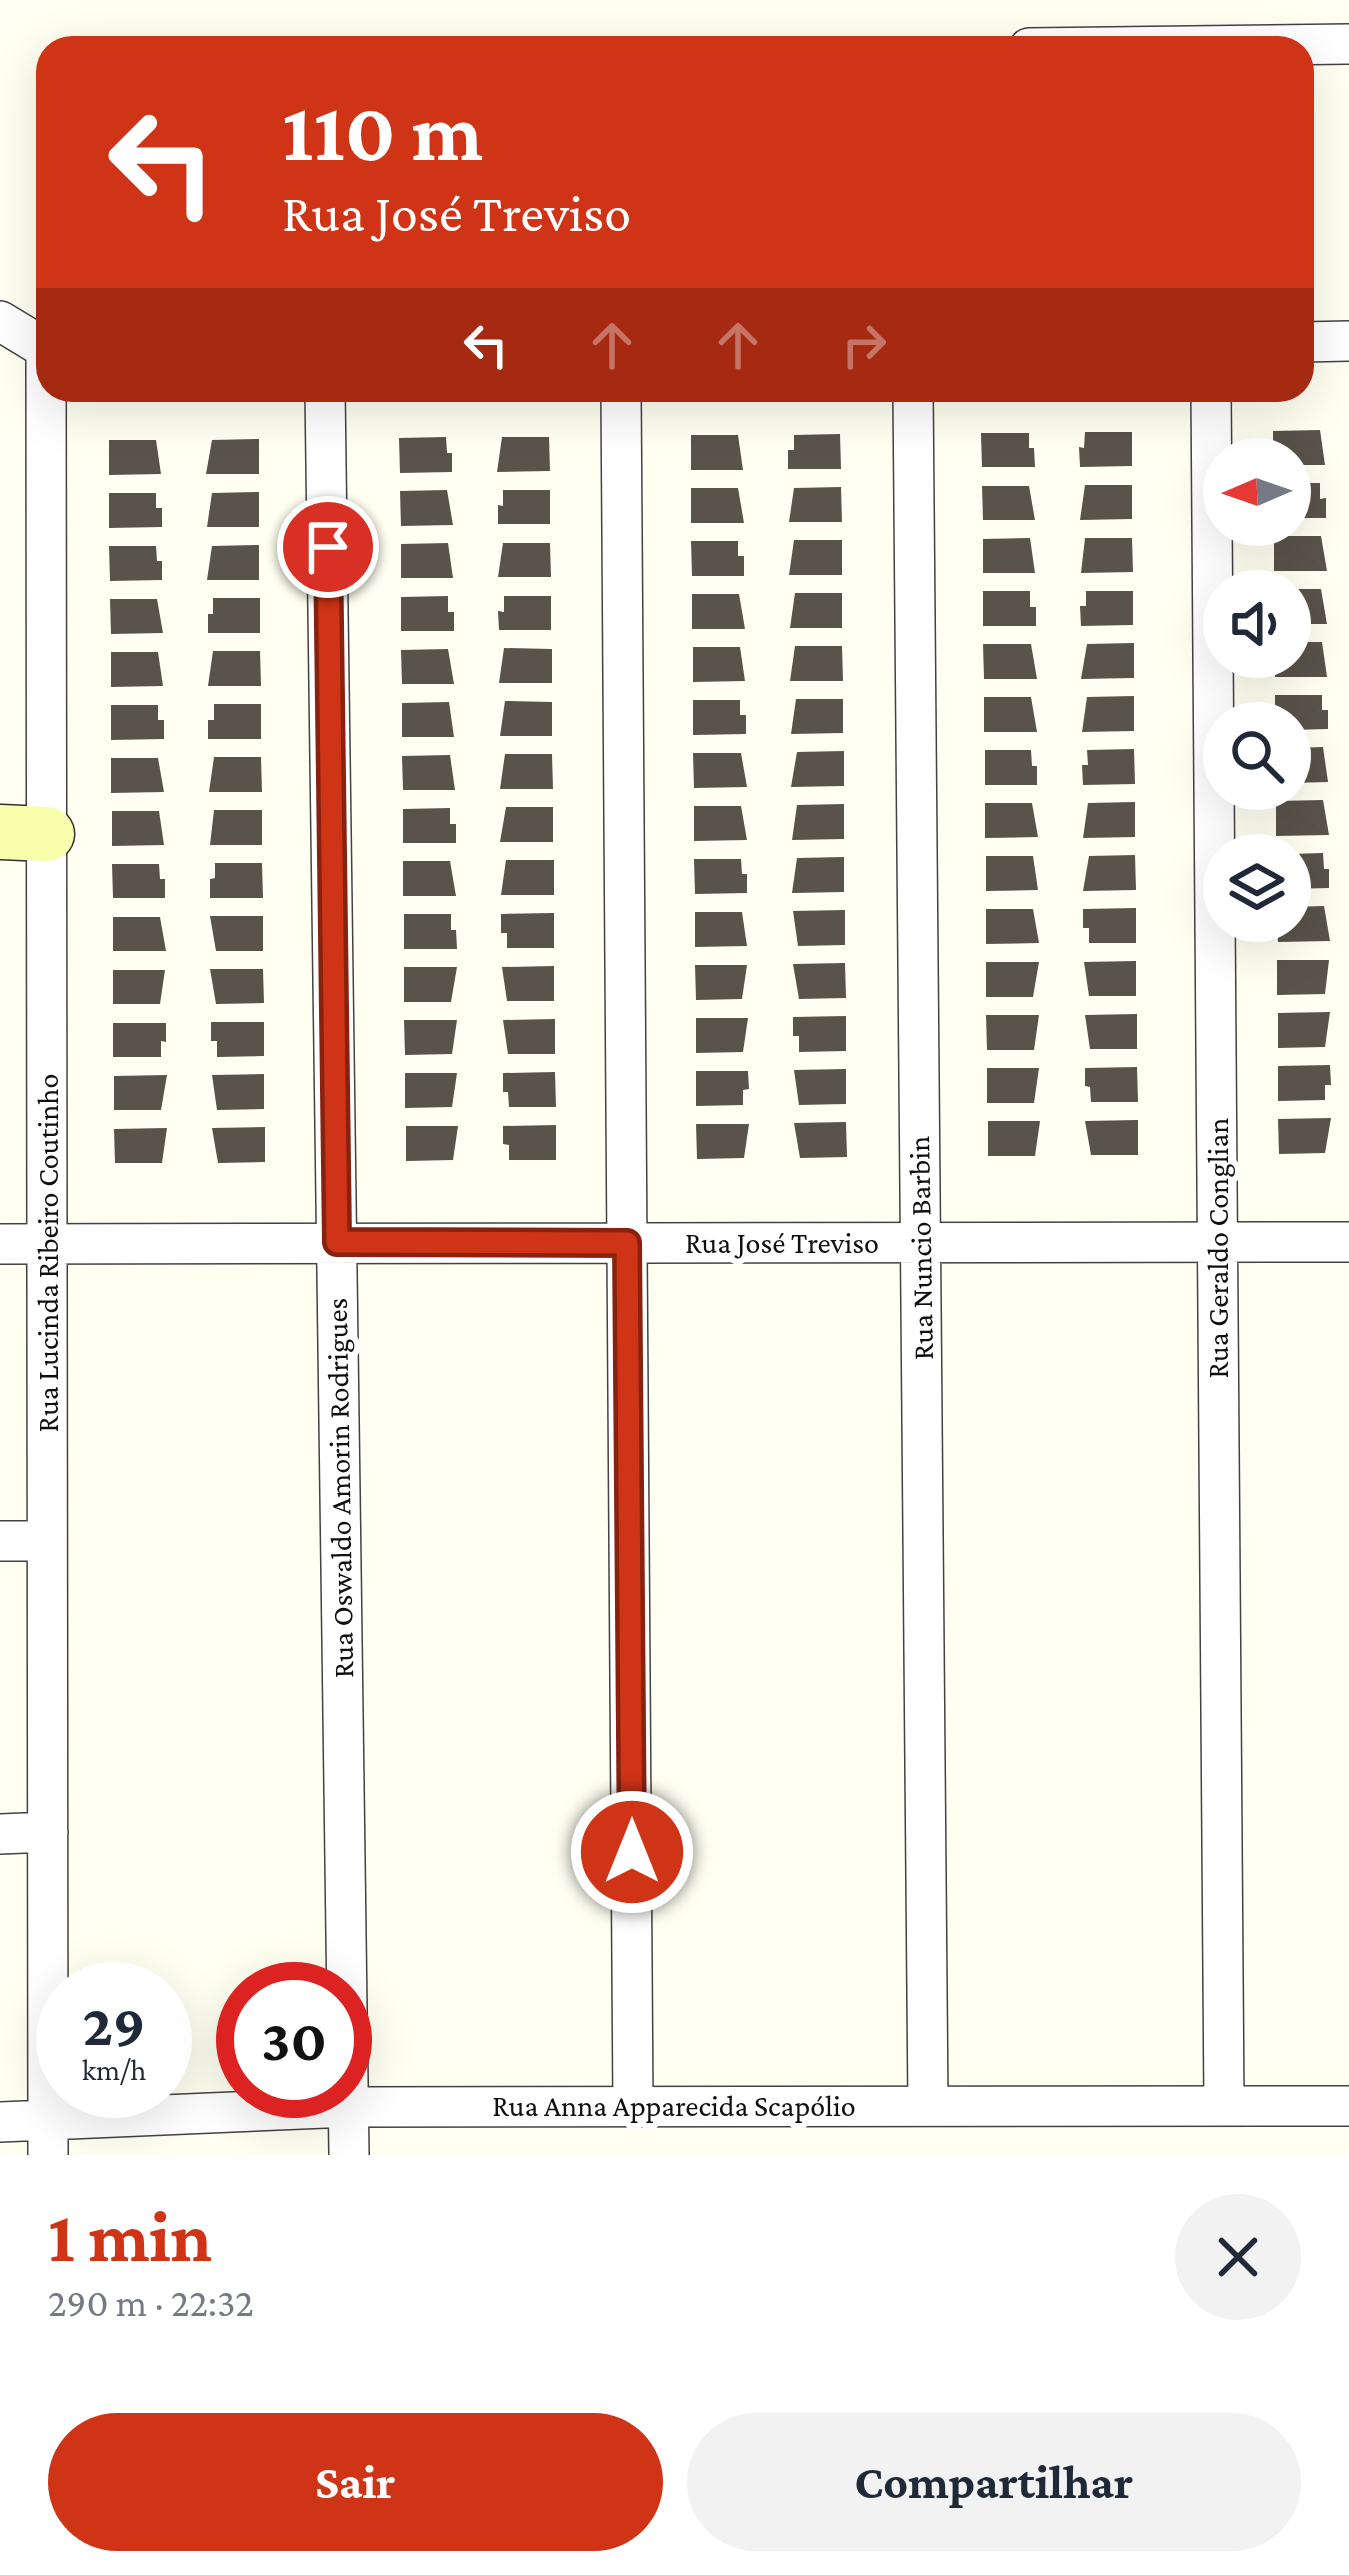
<!DOCTYPE html>
<html lang="pt">
<head>
<meta charset="utf-8">
<style>
	:root { --surface:#fff; --page:#f2f2f3; --text:#1f2937; --muted:#747a83; --accent:#d03417 }
	body { margin:0; font-family:"Crimson Pro",serif; background:var(--page); color:var(--text); height:100vh; display:flex; flex-direction:column; font-size:45px; white-space:nowrap }
	* { box-sizing:border-box; margin:0 }
	p { font-size:39px; color:var(--muted) }
	.icon { flex:none; width:66px; height:66px; fill:none; stroke:currentColor; stroke-width:2; stroke-linecap:round; stroke-linejoin:round }
	.map { position:relative; height:2155px; overflow:hidden }
	.panel { display:flex; flex-direction:column; background:var(--surface); flex:1 }
	.panel>* { flex:none }
	.banner { position:absolute; left:36px; top:36px; width:1278px; height:366px; border-radius:36px; box-shadow:0 12px 48px #0002; background:#d03417; color:#fff; overflow:hidden }
	.needle { width:78px; rotate:268deg }
	.fabs { position:absolute; left:1203px; top:438px; display:grid; gap:24px }
	.fabs a { display:grid; place-items:center; width:108px; height:108px; border-radius:50%; background:var(--surface); box-shadow:0 12px 48px #0002; font-size:60px }
	.speed { position:absolute; left:36px; top:1962px; display:flex; gap:24px; font-size:60px; font-weight:700; text-align:center }
	.speed>* { display:grid; place-content:center; width:156px; height:156px; border-radius:50%; background:var(--surface); box-shadow:0 12px 48px #0002; line-height:1 }
	.speed small { font-size:30px; font-weight:400 }
	.speed .limit { border:18px solid #d22; background:#fff; color:#111 }
	.pin { position:absolute; display:grid; place-items:center; width:102px; height:102px; color:#fff; margin:-51px; border:6px solid #fff; border-radius:50%; box-shadow:0 3px 12px #0007 }
	.me { position:absolute; width:132px; margin:-66px; rotate:0deg; stroke-linejoin:round; filter:drop-shadow(0 0 9px #0008) }
	.turn { display:flex; align-items:center; gap:42px; height:252px; padding:0 48px; font-size:54px }
	.turn .icon { width:156px; height:156px; stroke-width:2.5 }
	.turn b { display:block; font-size:84px; line-height:102px }
	.lanes { display:flex; align-items:center; height:114px; padding:0 48px; background:#0003; justify-content:center; gap:60px; direction:ltr }
	.lanes .off { opacity:.35 }
	.round { display:grid; place-items:center; flex:none; width:126px; height:126px; border-radius:63px; background:var(--page) }
	.overview { display:flex; align-items:center; justify-content:space-between; height:204px; padding:0 48px }
	h1 { font-size:72px; font-weight:700; line-height:90px; color:var(--accent) }
	.action { display:flex; gap:24px; margin-top:auto; padding:24px 48px }
	.action a { flex:1; height:138px; border-radius:72px; background:var(--accent); color:#fff; font-size:48px; font-weight:700; line-height:138px; text-align:center }
	.action a+a { background:var(--page); color:var(--text) }
	.map>svg:first-child { display:block }
	.building { fill:#59534a }
	.lines { fill:none; stroke-linecap:round; stroke-linejoin:round }
	.street-casing { stroke:#424242; stroke-width:42 }
	.secondary-casing { stroke:#313131; stroke-width:57 }
	.street { stroke:#fff; stroke-width:39 }
	.secondary { stroke:#f7ffad; stroke-width:54 }
	.route-casing { stroke:#87220f; stroke-width:30 }
	.route { stroke:#d03417; stroke-width:21 }
	.labels { text-anchor:middle; stroke-width:12; stroke-linejoin:round; paint-order:stroke }
	.street-label { font-size:30px; fill:#0f0f0f; stroke:#fff }
</style>
</head>
<body>
<div class="map">
<svg width="1349" height="2155" viewBox="0 0 1349 2155">
	<rect width="100%" height="100%" fill="#fffff2"/>
	<path class="building" d="M 1320,430 L 1325,465 L 1290,465 L 1290,459 L 1273,459 L 1273,431 Z
		M 1085,432 L 1132,432 L 1132,466 L 1080,467 L 1079,447 L 1084,448 Z
		M 981,433 L 1029,433 L 1029,448 L 1034,448 L 1035,467 L 982,467 Z
		M 840,434 L 841,469 L 788,469 L 788,450 L 794,450 L 794,435 Z
		M 691,435 L 738,435 L 743,470 L 691,470 Z
		M 446,437 L 447,453 L 452,453 L 452,472 L 400,473 L 399,438 Z
		M 502,437 L 549,437 L 550,471 L 497,472 Z
		M 259,439 L 259,474 L 206,474 L 212,440 Z
		M 109,440 L 156,440 L 161,474 L 109,475 Z
		M 1290,483 L 1320,483 L 1320,499 L 1326,498 L 1326,518 L 1290,518 Z
		M 1085,485 L 1132,485 L 1132,519 L 1080,520 Z
		M 982,486 L 1029,486 L 1035,520 L 983,520 Z
		M 841,487 L 842,522 L 789,522 L 794,488 Z
		M 691,488 L 738,488 L 744,523 L 691,523 Z
		M 447,490 L 453,525 L 401,526 L 400,491 Z
		M 503,490 L 550,490 L 550,524 L 498,524 L 498,505 L 503,506 Z
		M 259,492 L 259,527 L 207,527 L 212,493 Z
		M 109,493 L 156,493 L 156,508 L 162,508 L 162,527 L 109,528 Z
		M 1274,536 L 1321,536 L 1327,571 L 1274,571 Z
		M 1030,538 L 1035,573 L 983,573 L 983,539 Z
		M 1085,538 L 1132,538 L 1133,572 L 1081,573 Z
		M 794,540 L 842,540 L 842,575 L 789,575 Z
		M 691,541 L 738,541 L 738,556 L 744,556 L 744,576 L 692,576 Z
		M 448,543 L 453,578 L 401,578 L 401,544 Z
		M 503,543 L 550,543 L 551,577 L 498,577 Z
		M 259,545 L 259,580 L 207,580 L 212,546 Z
		M 109,546 L 156,546 L 157,561 L 162,561 L 162,580 L 110,581 Z
		M 1290,589 L 1321,589 L 1327,624 L 1290,624 Z
		M 983,591 L 1030,591 L 1030,607 L 1036,607 L 1036,626 L 983,626 Z
		M 1086,591 L 1133,591 L 1133,625 L 1081,626 L 1080,606 L 1086,606 Z
		M 795,593 L 842,593 L 842,628 L 790,628 Z
		M 692,594 L 739,594 L 745,629 L 692,629 Z
		M 448,596 L 448,612 L 454,612 L 454,631 L 401,631 L 401,597 Z
		M 504,596 L 551,596 L 551,630 L 499,630 L 498,611 L 504,612 Z
		M 213,598 L 260,598 L 260,633 L 208,633 L 208,614 L 213,614 Z
		M 110,599 L 157,599 L 163,633 L 111,634 Z
		M 1290,642 L 1322,642 L 1327,677 L 1275,677 L 1275,657 L 1290,657 Z
		M 1134,643 L 1134,678 L 1081,679 L 1087,644 Z
		M 983,644 L 1031,644 L 1037,679 L 984,679 Z
		M 795,646 L 842,646 L 843,681 L 790,681 Z
		M 693,647 L 740,647 L 745,681 L 693,682 Z
		M 504,648 L 552,649 L 552,683 L 499,683 Z
		M 448,649 L 454,684 L 402,684 L 401,650 Z
		M 213,651 L 260,651 L 261,686 L 208,686 Z
		M 111,652 L 158,652 L 163,686 L 111,687 Z
		M 1275,695 L 1322,695 L 1322,710 L 1328,710 L 1328,729 L 1290,730 L 1290,723 L 1275,723 Z
		M 1134,696 L 1134,731 L 1082,732 L 1087,697 Z
		M 984,697 L 1031,697 L 1037,732 L 984,732 Z
		M 796,699 L 843,699 L 843,733 L 791,734 Z
		M 693,700 L 740,700 L 740,715 L 746,715 L 746,734 L 693,735 Z
		M 505,701 L 552,702 L 552,736 L 500,736 Z
		M 449,702 L 454,737 L 402,737 L 402,703 Z
		M 214,704 L 261,704 L 261,739 L 208,739 L 208,720 L 214,720 Z
		M 111,705 L 158,705 L 158,720 L 164,720 L 164,739 L 111,740 Z
		M 1323,747 L 1328,782 L 1290,783 L 1290,748 Z
		M 1134,749 L 1135,784 L 1083,785 L 1082,765 L 1088,765 L 1087,750 Z
		M 985,750 L 1031,750 L 1032,766 L 1037,766 L 1037,785 L 985,785 Z
		M 844,751 L 844,786 L 791,787 L 797,752 Z
		M 693,753 L 741,753 L 747,787 L 694,788 Z
		M 505,754 L 552,754 L 553,789 L 500,789 Z
		M 450,755 L 455,790 L 403,790 L 402,756 Z
		M 214,757 L 261,757 L 262,792 L 209,792 Z
		M 111,758 L 158,758 L 164,792 L 111,793 Z
		M 1323,800 L 1329,835 L 1276,836 L 1276,801 Z
		M 1135,802 L 1135,837 L 1083,838 L 1088,803 Z
		M 985,803 L 1032,803 L 1038,837 L 985,838 Z
		M 844,804 L 844,839 L 792,840 L 797,805 Z
		M 694,806 L 741,806 L 747,840 L 694,841 Z
		M 506,807 L 553,807 L 553,842 L 500,842 Z
		M 450,808 L 450,824 L 456,824 L 456,843 L 403,843 L 403,809 Z
		M 214,810 L 262,810 L 262,845 L 210,845 Z
		M 112,811 L 159,811 L 164,845 L 112,846 Z
		M 1323,853 L 1324,869 L 1329,869 L 1329,888 L 1290,889 L 1290,854 Z
		M 1135,855 L 1136,890 L 1083,891 L 1089,856 Z
		M 986,856 L 1033,856 L 1038,890 L 986,891 Z
		M 844,857 L 844,892 L 792,893 L 797,858 Z
		M 694,859 L 741,859 L 742,874 L 747,874 L 747,893 L 695,894 Z
		M 506,860 L 554,860 L 554,895 L 501,895 Z
		M 403,861 L 450,861 L 456,896 L 403,896 Z
		M 215,863 L 262,863 L 263,898 L 210,898 L 210,879 L 215,878 Z
		M 112,864 L 159,864 L 160,879 L 165,879 L 165,898 L 113,898 Z
		M 1324,906 L 1330,941 L 1278,942 L 1277,921 L 1290,921 L 1290,907 Z
		M 1136,908 L 1136,943 L 1089,943 L 1089,928 L 1083,928 L 1083,909 Z
		M 986,909 L 1033,909 L 1039,943 L 986,944 Z
		M 845,910 L 845,945 L 798,946 L 793,911 Z
		M 695,912 L 742,912 L 747,946 L 695,947 Z
		M 554,913 L 554,948 L 507,948 L 507,933 L 501,933 L 501,914 Z
		M 404,914 L 451,914 L 451,930 L 456,930 L 457,949 L 404,949 Z
		M 210,916 L 263,916 L 263,951 L 216,951 Z
		M 113,917 L 160,917 L 166,951 L 113,951 Z
		M 1277,960 L 1329,960 L 1325,994 L 1277,995 Z
		M 1136,961 L 1136,996 L 1089,996 L 1084,962 Z
		M 986,962 L 1039,962 L 1033,997 L 986,997 Z
		M 845,963 L 846,998 L 799,999 L 793,964 Z
		M 695,965 L 747,965 L 742,999 L 696,1000 Z
		M 554,966 L 554,1001 L 507,1001 L 502,967 Z
		M 404,967 L 457,967 L 451,1002 L 404,1002 Z
		M 210,969 L 263,969 L 264,1003 L 216,1004 Z
		M 113,970 L 165,970 L 160,1004 L 113,1004 Z
		M 1330,1012 L 1325,1047 L 1278,1048 L 1278,1013 Z
		M 1137,1014 L 1137,1049 L 1090,1049 L 1085,1015 Z
		M 986,1015 L 1039,1015 L 1034,1050 L 987,1050 Z
		M 846,1016 L 846,1051 L 799,1052 L 799,1036 L 793,1036 L 793,1017 Z
		M 696,1018 L 748,1018 L 743,1052 L 696,1053 Z
		M 555,1019 L 555,1054 L 508,1054 L 503,1020 Z
		M 404,1020 L 457,1020 L 452,1054 L 405,1055 Z
		M 211,1022 L 264,1022 L 264,1056 L 217,1057 L 217,1041 L 211,1041 Z
		M 113,1023 L 166,1023 L 166,1042 L 161,1041 L 161,1057 L 113,1057 Z
		M 1330,1065 L 1331,1085 L 1325,1085 L 1325,1100 L 1278,1101 L 1278,1066 Z
		M 1137,1067 L 1138,1102 L 1091,1102 L 1090,1087 L 1085,1086 L 1085,1068 Z
		M 987,1068 L 1039,1068 L 1034,1103 L 987,1103 Z
		M 846,1069 L 846,1104 L 799,1105 L 794,1070 Z
		M 696,1071 L 748,1071 L 749,1089 L 743,1090 L 743,1105 L 696,1106 Z
		M 555,1072 L 556,1107 L 509,1107 L 508,1092 L 503,1092 L 503,1073 Z
		M 405,1073 L 457,1073 L 452,1107 L 405,1108 Z
		M 264,1074 L 264,1109 L 217,1110 L 212,1075 Z
		M 167,1075 L 161,1110 L 114,1110 L 114,1076 Z
		M 1331,1118 L 1325,1153 L 1279,1154 L 1278,1119 Z
		M 1138,1120 L 1138,1155 L 1091,1155 L 1085,1121 Z
		M 988,1121 L 1040,1121 L 1035,1156 L 988,1156 Z
		M 846,1122 L 847,1157 L 800,1158 L 794,1123 Z
		M 696,1124 L 749,1124 L 744,1158 L 697,1159 Z
		M 556,1125 L 556,1160 L 509,1160 L 509,1145 L 503,1144 L 503,1126 Z
		M 406,1126 L 458,1126 L 453,1160 L 406,1161 Z
		M 265,1127 L 265,1162 L 218,1163 L 212,1128 Z
		M 167,1128 L 162,1163 L 115,1163 L 114,1129 Z"/>
	<g class="lines">
		<g class="street-casing">
			<path id="street" d="M 1029,48 L 1349,44
				M 0,321 L 48,350
				M 1302,342 L 1349,341
				M 46,350 L 48,2155
				M 325,390 L 349,2155
				M 621,390 L 633,2107
				M 913,390 L 928,2106
				M 1211,390 L 1224,2106
				M 0,1244 L 1349,1242
				M 0,1541 L 47,1541
				M 0,1834 L 48,1832
				M 0,2122 L 349,2107 L 1349,2106"/>
		</g>
		<g class="secondary-casing">
			<path id="secondary" d="M 0,832 L 47,834"/>
		</g>
		<use href="#street" class="street"/>
		<use href="#secondary" class="secondary"/>
	</g>
	<g class="lines">
		<g class="route-casing">
			<path id="route" d="M 328,547 L 337,1242 L 627,1243 L 632,1852"/>
		</g>
		<use href="#route" class="route"/>
	</g>
	<g class="labels">
		<g class="street-label">
			<text x="782" y="1253">Rua José Treviso</text>
			<text transform="translate(921 1248) rotate(-91)" y="10">Rua Nuncio Barbin</text>
			<text transform="translate(1218 1248) rotate(-90)" y="10">Rua Geraldo Conglian</text>
			<text transform="translate(48 1253) rotate(-90)" y="10">Rua Lucinda Ribeiro Coutinho</text>
			<text transform="translate(340 1488) rotate(-91)" y="10">Rua Oswaldo Amorin Rodrigues</text>
			<text x="674" y="2116">Rua Anna Apparecida Scapólio</text>
		</g>
	</g>
</svg>
<div class="fabs">
<a><svg class="needle" viewBox="-14 -14 28 28"><path d="M0-13l5 13h-10z" fill="#e53935"/><path d="M0 13l5-13h-10z" fill="#747a83"/></svg></a>
<a><svg class="icon" aria-label="sound" viewBox="0 0 24 24"><path d="M4 9h4l5-4v14l-5-4H4zM17 9q2 3 0 6"/></svg></a>
<a><svg class="icon" aria-label="search" viewBox="0 0 24 24"><circle cx="10" cy="10" r="6"/><path d="M15 15l6 6"/></svg></a>
<a><svg class="icon" aria-label="layers" viewBox="0 0 24 24"><path d="M12 4l9 5-9 5-9-5zM3 14l9 5 9-5"/></svg></a>
</div>
<div class="speed"><div>29<small>km/h</small></div><div class="limit">30</div></div>
<div class="pin" style="left:328px;top:547px;background:#d93025"><svg class="icon" aria-label="arrive" viewBox="0 0 24 24"><path d="M6 21V4h12l-3 4 3 4H6"/></svg></div>
<svg class="me" style="left:632px;top:1852px" viewBox="-20 -20 40 40"><circle r="17" fill="#d03417" stroke="#fff" stroke-width="3"/><path d="M0-11L8 9 0 5-8 9z" fill="#fff"/></svg>
<div class="banner">
<div class="turn"><svg class="icon" aria-label="left" viewBox="0 0 24 24"><path d="M17 20v-9H6M10 6l-5 5 5 5"/></svg><div><b>110 m</b>Rua José Treviso</div></div>
<div class="lanes"><svg class="icon" aria-label="left" viewBox="0 0 24 24"><path d="M17 20v-9H6M10 6l-5 5 5 5"/></svg><svg class="icon off" aria-label="ahead" viewBox="0 0 24 24"><path d="M12 20V5M6 11l6-6 6 6"/></svg><svg class="icon off" aria-label="ahead" viewBox="0 0 24 24"><path d="M12 20V5M6 11l6-6 6 6"/></svg><svg class="icon off" aria-label="right" viewBox="0 0 24 24"><path d="M7 20v-9h11M14 6l5 5-5 5"/></svg></div>
</div>
</div>
<section class="panel">
<div class="overview"><div><h1>1 min</h1><p>290 m · 22:32</p></div><a class="round"><svg class="icon" aria-label="close" viewBox="0 0 24 24"><path d="M6 6l12 12M18 6L6 18"/></svg></a></div>
<div class="action"><a>Sair</a><a>Compartilhar</a></div>
</section>
</body>
</html>
